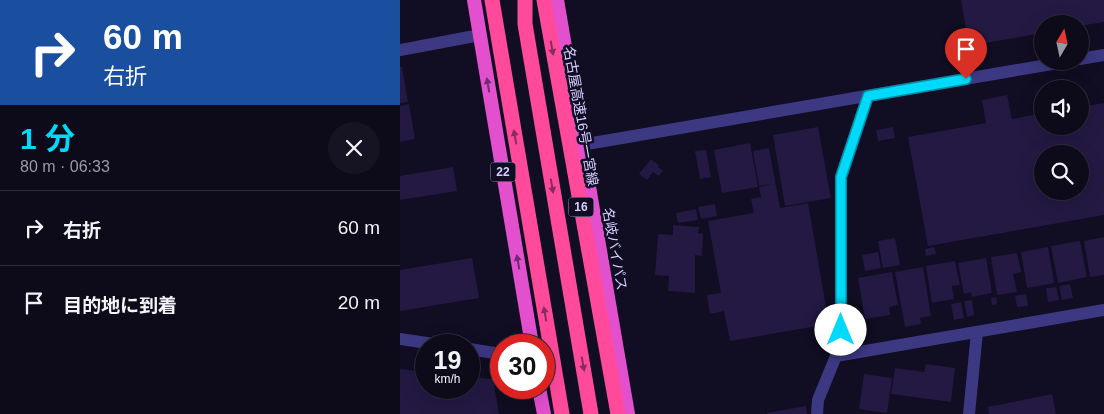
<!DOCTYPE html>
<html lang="ja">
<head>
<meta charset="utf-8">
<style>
	:root { --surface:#0d0a1a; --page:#161323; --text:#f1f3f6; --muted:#9a9aa2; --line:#2d2b39; --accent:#00dafa }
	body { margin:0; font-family:Arial,"Noto Sans JP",sans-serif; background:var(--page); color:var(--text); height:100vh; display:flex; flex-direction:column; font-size:19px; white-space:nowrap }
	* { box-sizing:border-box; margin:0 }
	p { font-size:16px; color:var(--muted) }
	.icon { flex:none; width:28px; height:28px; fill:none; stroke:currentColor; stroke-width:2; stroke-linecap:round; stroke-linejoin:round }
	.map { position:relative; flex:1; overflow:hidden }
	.side { display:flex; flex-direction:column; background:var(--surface); width:400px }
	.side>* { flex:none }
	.banner { background:#1a4fa0; color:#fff; overflow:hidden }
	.needle { width:32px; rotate:9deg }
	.controls { position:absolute; left:634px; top:15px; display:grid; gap:10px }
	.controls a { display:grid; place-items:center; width:55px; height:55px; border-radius:50%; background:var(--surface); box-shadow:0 5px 20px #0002,0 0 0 1px var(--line); font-size:25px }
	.speed { position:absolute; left:15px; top:334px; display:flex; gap:10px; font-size:25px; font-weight:700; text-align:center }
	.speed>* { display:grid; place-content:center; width:65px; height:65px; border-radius:50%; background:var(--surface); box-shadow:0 5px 20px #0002,0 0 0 1px var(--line); line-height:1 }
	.speed small { font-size:12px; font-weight:400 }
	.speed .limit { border:8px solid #d22; background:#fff; color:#111 }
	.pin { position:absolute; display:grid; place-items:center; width:42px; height:42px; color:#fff; margin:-51px -21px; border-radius:50% 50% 50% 0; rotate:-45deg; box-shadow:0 0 5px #0007 }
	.pin .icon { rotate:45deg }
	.me { position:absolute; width:55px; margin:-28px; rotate:0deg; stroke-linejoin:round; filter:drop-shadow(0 0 4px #0008) }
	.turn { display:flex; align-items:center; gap:18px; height:105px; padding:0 20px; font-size:22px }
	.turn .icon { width:65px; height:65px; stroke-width:2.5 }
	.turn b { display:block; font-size:35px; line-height:42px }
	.round { display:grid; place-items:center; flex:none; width:52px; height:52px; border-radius:26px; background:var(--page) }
	.overview { display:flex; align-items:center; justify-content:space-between; height:85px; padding:0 20px }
	h1 { font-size:30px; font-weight:700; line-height:38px; color:var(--accent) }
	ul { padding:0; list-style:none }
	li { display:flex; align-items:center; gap:15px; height:75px; padding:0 20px; border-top:1px solid var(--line) }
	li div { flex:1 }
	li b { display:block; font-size:19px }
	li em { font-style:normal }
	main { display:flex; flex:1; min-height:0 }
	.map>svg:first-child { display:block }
	.building { fill:#231943; fill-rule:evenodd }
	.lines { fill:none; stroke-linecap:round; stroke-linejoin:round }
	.minor { stroke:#3c3882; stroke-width:12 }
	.trunk { stroke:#e250ce; stroke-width:14 }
	.motorway { stroke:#ff4a9c; stroke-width:15 }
	.oneway { fill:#882c5f }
	.oneway2 { fill:#6f2b6f }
	.route-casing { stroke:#008ea2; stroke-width:12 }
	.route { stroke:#00dafa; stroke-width:9 }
	.labels { text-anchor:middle; stroke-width:5; stroke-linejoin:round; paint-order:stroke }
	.shield { fill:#110d22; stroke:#9a95bd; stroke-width:1 }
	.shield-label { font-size:12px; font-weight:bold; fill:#d5cfff }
	.street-label { font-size:14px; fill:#d5cfff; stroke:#110d22 }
</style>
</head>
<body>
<main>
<section class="side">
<div class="banner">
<div class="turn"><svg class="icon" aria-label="right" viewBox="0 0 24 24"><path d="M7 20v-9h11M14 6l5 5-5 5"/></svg><div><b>60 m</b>右折</div></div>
</div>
<div class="overview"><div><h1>1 分</h1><p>80 m · 06:33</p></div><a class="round"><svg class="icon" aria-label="close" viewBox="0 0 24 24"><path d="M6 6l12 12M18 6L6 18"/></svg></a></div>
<ul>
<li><svg class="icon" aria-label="right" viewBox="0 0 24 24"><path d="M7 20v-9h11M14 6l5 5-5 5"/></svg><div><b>右折</b></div><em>60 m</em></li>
<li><svg class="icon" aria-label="arrive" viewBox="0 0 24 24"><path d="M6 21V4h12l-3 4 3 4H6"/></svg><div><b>目的地に到着</b></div><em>20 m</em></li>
</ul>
</section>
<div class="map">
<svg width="704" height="414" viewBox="0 0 704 414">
	<rect width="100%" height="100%" fill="#110d22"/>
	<path class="building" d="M 561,0 L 704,0 L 704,22 L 680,26 L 680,24 L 642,24 L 642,33 L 569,46 Z
		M 0,67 L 2,67 L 8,102 L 0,103 Z
		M 607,95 L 612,119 L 642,113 L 642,126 L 680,126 L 680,107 L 704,103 L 704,215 L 528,246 L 508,137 L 586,123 L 582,100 ZM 642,154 L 680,154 L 680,191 L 642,191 Z
		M 9,104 L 15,139 L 0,142 L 0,106 Z
		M 418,127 L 431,198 L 385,206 L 373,135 Z
		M 493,127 L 495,138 L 478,141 L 476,130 Z
		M 350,143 L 358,187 L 322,193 L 314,150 Z
		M 369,148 L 380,208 L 408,203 L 429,324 L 330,341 L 324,311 L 310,314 L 307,295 L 321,293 L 308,221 L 354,213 L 351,199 L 361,197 L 364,211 L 359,187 L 372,184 L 359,186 L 353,151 Z
		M 306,150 L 311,177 L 300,179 L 295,151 Z
		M 251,159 L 259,165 L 258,167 L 263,171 L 259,176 L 253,172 L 247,180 L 239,174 Z
		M 53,167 L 57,191 L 0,200 L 0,176 Z
		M 315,204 L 317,216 L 301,219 L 298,207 Z
		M 296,209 L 298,220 L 278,223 L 276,213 Z
		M 273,225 L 299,227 L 298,233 L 303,234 L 302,256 L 295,255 L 295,293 L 268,291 L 269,276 L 255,275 L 258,234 L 273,235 Z
		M 704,237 L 704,275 L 690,277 L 684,241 Z
		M 495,238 L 500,265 L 483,268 L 478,241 Z
		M 680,241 L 687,277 L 658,283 L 651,246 Z
		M 534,247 L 536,254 L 526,256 L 525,249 Z
		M 648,247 L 654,283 L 627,288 L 621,252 Z
		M 478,252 L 481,268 L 465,271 L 462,255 Z
		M 617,253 L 621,272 L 613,274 L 617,292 L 597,295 L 591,257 Z
		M 72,258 L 79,298 L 0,311 L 0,270 Z
		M 586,258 L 592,293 L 572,297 L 571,292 L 564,294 L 558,263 Z
		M 555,261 L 560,285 L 552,286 L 554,299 L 532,303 L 526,266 Z
		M 523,267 L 531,316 L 520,318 L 521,324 L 505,327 L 495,272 Z
		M 492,272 L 498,305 L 489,307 L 490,315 L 465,319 L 458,278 Z
		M 670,284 L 673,298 L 662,300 L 659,286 Z
		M 656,287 L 659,300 L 648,302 L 646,288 Z
		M 626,294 L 628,306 L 617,307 L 615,296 Z
		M 596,297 L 597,304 L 592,305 L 591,298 Z
		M 572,300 L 574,315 L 567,317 L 564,301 Z
		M 561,302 L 564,318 L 554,320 L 551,304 Z
		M 526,364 L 555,368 L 551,402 L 491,394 L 495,368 L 524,372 Z
		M 0,369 L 26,372 L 26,388 L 69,388 L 69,377 L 93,379 L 99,414 L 0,414 Z
		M 464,374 L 492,378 L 487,413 L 459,409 Z
		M 652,394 L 656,414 L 589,414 L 588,407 Z
		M 406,406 L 407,414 L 367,414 L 367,413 Z"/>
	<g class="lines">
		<path class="minor" d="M 0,50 L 80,35
			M 680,59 L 704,55
			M 181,145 L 670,61
			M 0,339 L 40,345
			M 69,349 L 101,354
			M 436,356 L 704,310
			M 417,414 L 418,400 L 436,356 L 441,330 L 441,177 L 468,96
			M 569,414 L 577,332"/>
		<path class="trunk" d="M 74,0 L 132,345
			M 157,0 L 228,414
			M 139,388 L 144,414"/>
		<path class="motorway" d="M 92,0 L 162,414
			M 125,0 L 125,24 L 191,414
			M 144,0 L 218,414"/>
	</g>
	<defs><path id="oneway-solid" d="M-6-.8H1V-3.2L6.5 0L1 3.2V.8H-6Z" transform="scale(1.25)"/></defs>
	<g class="oneway">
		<use href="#oneway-solid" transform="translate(152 48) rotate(80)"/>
		<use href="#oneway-solid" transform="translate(115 137) rotate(-100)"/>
		<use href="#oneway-solid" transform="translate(152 186) rotate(80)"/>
		<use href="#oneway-solid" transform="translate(145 314) rotate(-100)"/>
		<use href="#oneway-solid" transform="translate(183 364) rotate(80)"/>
	</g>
	<g class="oneway2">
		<use href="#oneway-solid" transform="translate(88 85) rotate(-100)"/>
		<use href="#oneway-solid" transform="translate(118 262) rotate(-100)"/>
	</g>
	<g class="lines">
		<g class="route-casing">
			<path id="route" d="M 441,330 L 441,177 L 468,96 L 566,79"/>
		</g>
		<use href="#route" class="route"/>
	</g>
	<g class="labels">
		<g class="shield">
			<rect x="90.5" y="162.5" width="25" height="19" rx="4"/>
			<rect x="168.5" y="197.5" width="25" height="19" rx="4"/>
		</g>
		<g class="shield-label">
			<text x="103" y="176">22</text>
			<text x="181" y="211">16</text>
		</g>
		<g class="street-label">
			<text transform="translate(181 116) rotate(80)" y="5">名古屋高速16号一宮線</text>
			<text transform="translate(215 249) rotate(80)" y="5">名岐バイパス</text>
		</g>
	</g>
</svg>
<div class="controls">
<a><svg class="needle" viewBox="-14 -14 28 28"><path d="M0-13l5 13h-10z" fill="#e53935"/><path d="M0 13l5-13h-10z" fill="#9a9aa2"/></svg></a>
<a><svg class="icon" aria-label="sound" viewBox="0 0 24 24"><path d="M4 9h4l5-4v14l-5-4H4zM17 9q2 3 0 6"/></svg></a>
<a><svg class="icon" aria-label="search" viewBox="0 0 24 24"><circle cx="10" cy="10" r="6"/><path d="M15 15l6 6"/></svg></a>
</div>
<div class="speed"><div>19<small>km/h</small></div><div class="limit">30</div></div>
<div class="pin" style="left:566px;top:79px;background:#d93025"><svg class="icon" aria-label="arrive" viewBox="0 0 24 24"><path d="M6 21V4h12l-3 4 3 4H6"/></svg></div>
<svg class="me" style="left:441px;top:330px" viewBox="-20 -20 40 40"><circle r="19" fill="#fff"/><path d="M0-13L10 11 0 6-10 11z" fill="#00dafa"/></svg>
</div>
</main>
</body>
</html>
